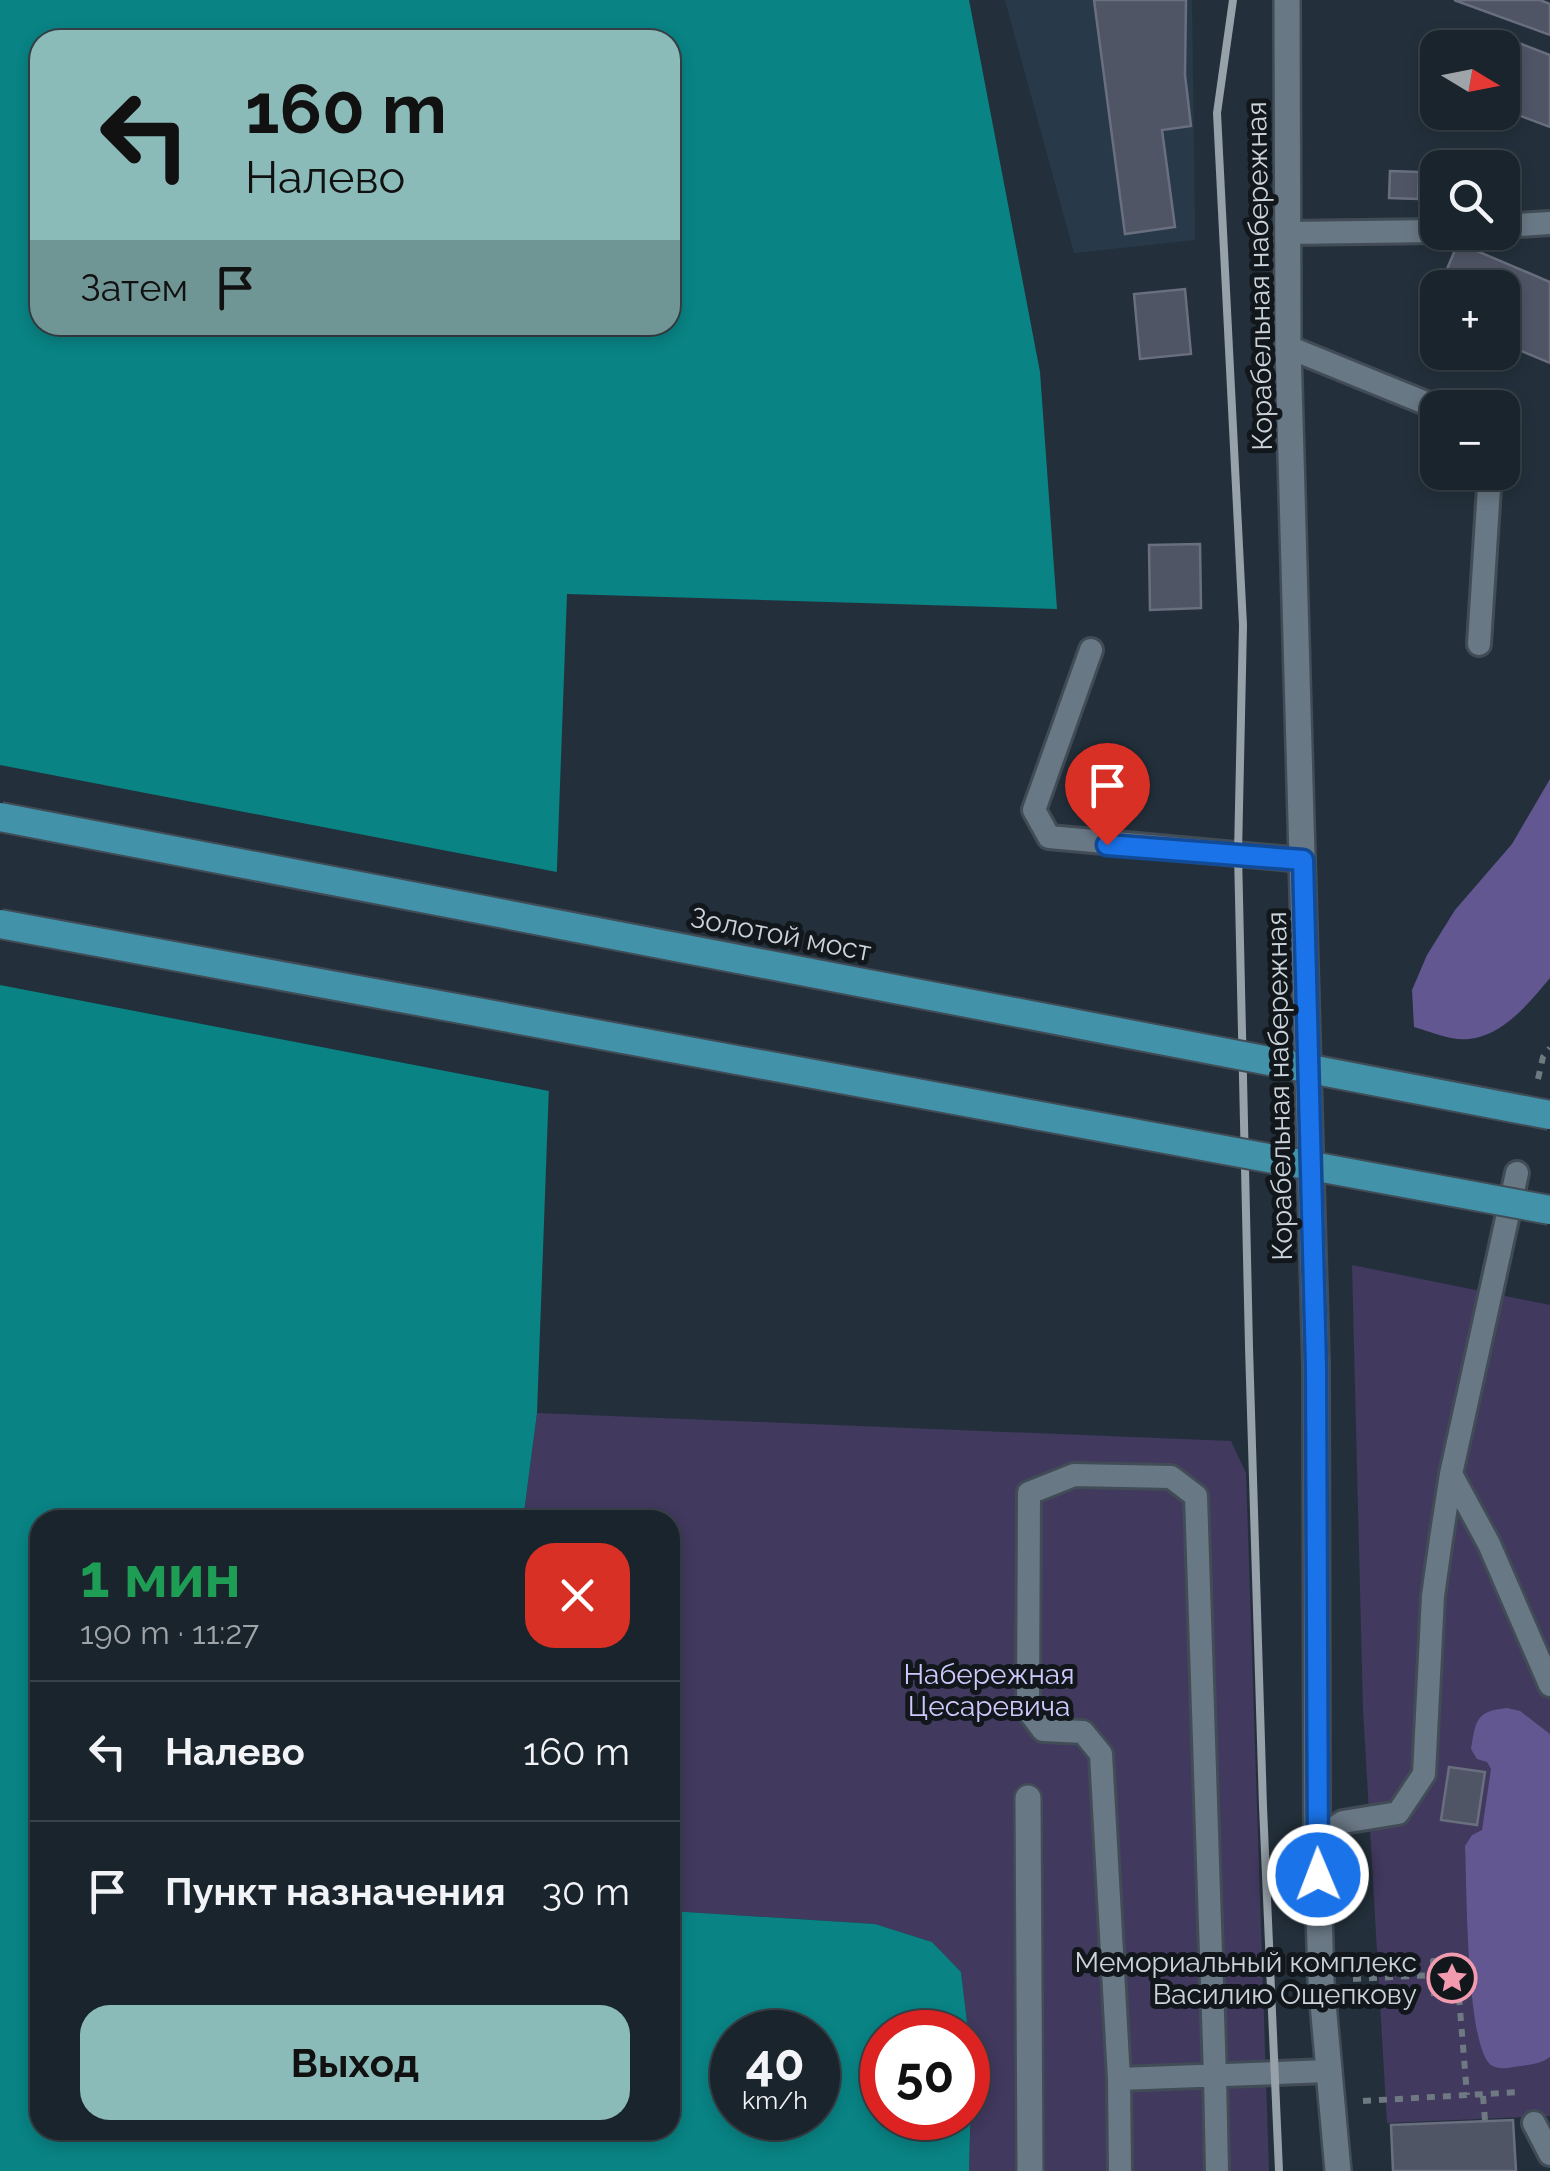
<!DOCTYPE html>
<html lang="ru">
<head>
<meta charset="utf-8">
<style>
	:root { --surface:#1a242c; --page:#273038; --text:#f1f3f6; --muted:#9fa4a9; --line:#384148; --accent:#8bbbb9 }
	body { margin:0; font-family:Raleway,sans-serif; background:var(--page); color:var(--text); height:100vh; display:flex; flex-direction:column; font-size:38px; white-space:nowrap }
	* { box-sizing:border-box; margin:0 }
	p { font-size:32px; color:var(--muted) }
	.icon { flex:none; width:55px; height:55px; fill:none; stroke:currentColor; stroke-width:2; stroke-linecap:round; stroke-linejoin:round }
	.map { position:relative; flex:1; overflow:hidden }
	.sheet { position:absolute; left:30px; top:1510px; width:650px; height:630px; display:flex; flex-direction:column; background:var(--surface); border-radius:30px; box-shadow:0 5px 15px #0003,0 0 0 2px var(--line) }
	.sheet>* { flex:none }
	.hud { position:absolute; left:30px; top:30px; width:650px; height:305px; border-radius:30px; box-shadow:0 5px 15px #0003,0 0 0 2px var(--line); background:#8bbbb9; color:#111; overflow:hidden }
	.needle { width:65px; rotate:100deg }
	.tools { position:absolute; left:1420px; top:30px; display:grid; gap:20px }
	.tools a { display:grid; place-items:center; width:100px; height:100px; border-radius:20px; background:var(--surface); box-shadow:0 5px 15px #0003,0 0 0 2px var(--line); font-size:50px }
	.speed { position:absolute; left:710px; top:2010px; display:flex; gap:20px; font-size:50px; font-weight:700; text-align:center }
	.speed>* { display:grid; place-content:center; width:130px; height:130px; border-radius:50%; background:var(--surface); box-shadow:0 5px 15px #0003,0 0 0 2px var(--line); line-height:1 }
	.speed small { font-size:25px; font-weight:400 }
	.speed .limit { border:15px solid #d22; background:#fff; color:#111 }
	.pin { position:absolute; display:grid; place-items:center; width:85px; height:85px; color:#fff; margin:-102px -42px; border-radius:50% 50% 50% 0; rotate:-45deg; box-shadow:0 0 10px #0007 }
	.pin .icon { rotate:45deg }
	.me { position:absolute; width:110px; margin:-55px; rotate:359deg; stroke-linejoin:round; filter:drop-shadow(0 0 8px #0008) }
	.turn { display:flex; align-items:center; gap:35px; height:210px; padding:0 50px; font-size:45px }
	.turn .icon { width:130px; height:130px; stroke-width:2.5 }
	.turn b { display:block; font-size:70px; line-height:85px }
	.then { display:flex; align-items:center; height:95px; padding:0 50px; background:#0003; gap:20px; font-size:38px }
	.round { display:grid; place-items:center; flex:none; width:105px; height:105px; border-radius:30px; background:var(--page) }
	.headline { display:flex; align-items:center; justify-content:space-between; height:170px; padding:0 50px }
	h1 { font-size:60px; font-weight:700; line-height:75px; color:#1e9e55 }
	.button { display:flex; gap:20px; margin-top:auto; padding:20px 50px }
	.button a { flex:1; height:115px; border-radius:30px; background:var(--accent); color:#111; font-size:40px; font-weight:700; line-height:115px; text-align:center }
	ul { padding:0; list-style:none }
	li { display:flex; align-items:center; gap:30px; height:140px; padding:0 50px; border-top:2px solid var(--line) }
	li div { flex:1 }
	li b { display:block; font-size:38px }
	li em { font-style:normal }
	.map>svg:first-child { display:block }
	.built { fill:#283a4a }
	.green { fill:#41395e }
	.forest { fill:#635791 }
	.water { fill:#098384; fill-rule:evenodd }
	.pier { fill:#23303b }
	.building { fill:#4f5565; stroke:#696f7f; stroke-width:2.5 }
	.lines { fill:none; stroke-linecap:round; stroke-linejoin:round }
	.service-casing { stroke:#414c56; stroke-width:28 }
	.pedestrian-casing { stroke:#414c56; stroke-width:30 }
	.secondary-casing { stroke:#414c56; stroke-width:30 }
	.path { stroke:#6e7982; stroke-width:6; stroke-dasharray:8 8; stroke-linecap:butt }
	.service { stroke:#697885; stroke-width:22 }
	.pedestrian { stroke:#697885; stroke-width:25 }
	.secondary { stroke:#697885; stroke-width:25 }
	.rail { stroke:#97a1a9; stroke-width:8 }
	.trunk-bridge-casing { stroke:#414c56; stroke-width:32; stroke-linecap:butt }
	.trunk-bridge { stroke:#4292aa; stroke-width:28 }
	.route-casing { stroke:#114b97; stroke-width:25 }
	.route { stroke:#1a73e8; stroke-width:18 }
	.labels { text-anchor:middle; stroke-width:10; stroke-linejoin:round; paint-order:stroke }
	.street-label { font-size:28px; fill:#cbd3da; stroke:#12171c }
	.park-label { font-size:28px; fill:#d0c7fc; stroke:#12171c }
	.poi-label { font-size:28px; fill:#cbd3da; stroke:#12171c; text-anchor:end }
</style>
</head>
<body>
<div class="map">
<svg width="1550" height="2171" viewBox="0 0 1550 2171">
	<rect width="100%" height="100%" fill="#23303b"/>
	<path class="built" d="M 1005,0 L 1192,0 L 1195,240 L 1074,253 Z"/>
	<path class="green" d="M 1352,1265 L 1550,1305 L 1550,2116 L 1387,2123 L 1363,1709 Z
		M 537,1413 L 1231,1441 L 1246,1473 L 1269,2171 L 969,2171 L 972,2063 L 961,1972 L 932,1942 L 875,1924 L 670,1911 L 670,1520 L 523,1520 Z"/>
	<path class="forest" d="M 1550,779 L 1550,978 C 1529,1003 1504,1035 1469,1039 C 1451,1041 1431,1032 1414,1027 L 1412,990 L 1427,955 L 1455,910 L 1512,844 Z
		M 1507,1708 L 1520,1711 L 1550,1734 L 1550,2057 C 1541,2064 1532,2064 1521,2066 C 1512,2067 1500,2071 1491,2065 C 1466,2047 1467,1883 1465,1846 L 1472,1835 L 1482,1830 L 1491,1769 L 1487,1762 L 1477,1759 L 1471,1749 C 1476,1721 1475,1711 1507,1708 Z"/>
	<path class="water" d="M 0,0 L 969,0 L 1040,372 L 1057,609 L 567,594 L 537,1413 L 523,1520 L 40,1520 L 40,2130 L 670,2130 L 670,1911 L 875,1924 L 932,1942 L 961,1972 L 972,2063 L 969,2171 L 0,2171 ZM 40,40 L 670,40 L 670,325 L 40,325 ZM 732,2032 L 818,2032 L 818,2118 L 732,2118 ZM 882,2032 L 968,2032 L 968,2118 L 882,2118 Z"/>
	<path class="pier" d="M 0,765 L 562,873 L 554,1092 L 0,985 Z"/>
	<path class="building" d="M 1094,0 L 1186,0 L 1185,75 L 1191,126 L 1162,130 L 1175,227 L 1125,234 Z
		M 1454,0 L 1540,0 L 1550,4 L 1550,35 Z
		M 1485,30 L 1550,55 L 1550,127 L 1502,109 L 1502,48 L 1478,48 Z
		M 1390,171 L 1419,172 L 1418,199 L 1389,198 Z
		M 1458,243 L 1550,282 L 1550,363 L 1502,343 L 1502,288 L 1439,288 Z
		M 1185,289 L 1191,354 L 1140,359 L 1134,294 Z
		M 1438,290 L 1438,315 L 1429,311 Z
		M 1200,544 L 1201,608 L 1150,610 L 1149,545 Z
		M 1449,1767 L 1485,1772 L 1477,1825 L 1441,1820 Z
		M 1513,2120 L 1516,2171 L 1393,2171 L 1391,2125 Z"/>
	<g class="lines">
		<g class="service-casing">
			<path id="service" d="M 1502,226 L 1550,223
				M 1287,233 L 1438,231
				M 1288,347 L 1438,408
				M 1479,644 L 1490,472
				M 1091,650 L 1034,810 L 1049,837 L 1303,860
				M 1451,1474 L 1489,1544 L 1550,1685
				M 1317,1840 L 1343,1822 L 1398,1813 L 1424,1774 L 1433,1596 L 1441,1539 L 1451,1474 L 1517,1173
				M 1119,2079 L 1120,2171
				M 1534,2123 L 1550,2154
				M 1217,2171 L 1215,2076 L 1196,1496 L 1171,1477 L 1074,1475 L 1029,1493 L 1028,1710 L 1043,1730 L 1083,1732 L 1101,1754 L 1119,2079 L 1328,2071"/>
		</g>
		<g class="pedestrian-casing">
			<path id="pedestrian" d="M 1028,1798 L 1030,2171"/>
		</g>
		<g class="secondary-casing">
			<path id="secondary" d="M 1287,0 L 1288,347 L 1316,1366 L 1317,1840 L 1321,1981 L 1338,2171"/>
		</g>
		<path class="path" d="M 1538,1079 L 1543,1057 L 1550,1048
			M 1457,1960 L 1459,1997 L 1434,1998 L 1433,1961 Z
			M 1353,1979 L 1433,1975
			M 1459,1997 L 1467,2095
			M 1483,2096 L 1485,2120
			M 1363,2101 L 1520,2092"/>
		<use href="#service" class="service"/>
		<use href="#pedestrian" class="pedestrian"/>
		<use href="#secondary" class="secondary"/>
		<path class="rail" d="M 1233,0 L 1217,113 L 1243,625 L 1238,853 L 1249,1347 L 1263,1807 L 1279,2171"/>
		<g class="trunk-bridge-casing">
			<path id="trunk-bridge" d="M 0,817 L 1550,1115
				M 0,924 L 1550,1210"/>
		</g>
		<use href="#trunk-bridge" class="trunk-bridge"/>
	</g>
	<g class="lines">
		<g class="route-casing">
			<path id="route" d="M 1107,845 L 1303,860 L 1316,1366 L 1318,1875"/>
		</g>
		<use href="#route" class="route"/>
	</g>
	<defs>
		<g id="sight-ring" transform="scale(2.5)"><circle r="9.5" fill="#12171c" stroke="#f29aae" stroke-width="1.5"/><path d="M0-6L1.8-2.2L6-1.7L2.9 1.2L3.7 5.4L0 3.3L-3.7 5.4L-2.9 1.2L-6-1.7L-1.8-2.2Z" fill="#f29aae"/></g>
	</defs>
	<g fill-rule="evenodd">
		<use href="#sight-ring" x="1452" y="1978"/>
	</g>
	<g class="labels">
		<g class="street-label">
			<text transform="translate(1259 276) rotate(-91)" y="10">Корабельная набережная</text>
			<text transform="translate(781 934) rotate(11)" y="10">Золотой мост</text>
			<text transform="translate(1279 1086) rotate(-91)" y="10">Корабельная набережная</text>
		</g>
		<g class="park-label">
			<text x="989" y="1684">Набережная<tspan x="989" dy="32">Цесаревича</tspan></text>
		</g>
		<g class="poi-label">
			<text x="1417" y="1972">Мемориальный комплекс<tspan x="1417" dy="32">Василию Ощепкову</tspan></text>
		</g>
	</g>
</svg>
<div class="tools">
<a><svg class="needle" viewBox="-14 -14 28 28"><path d="M0-13l5 13h-10z" fill="#e53935"/><path d="M0 13l5-13h-10z" fill="#9fa4a9"/></svg></a>
<a><svg class="icon" aria-label="search" viewBox="0 0 24 24"><circle cx="10" cy="10" r="6"/><path d="M15 15l6 6"/></svg></a>
<a>+</a>
<a>−</a>
</div>
<div class="speed"><div>40<small>km/h</small></div><div class="limit">50</div></div>
<div class="pin" style="left:1107px;top:845px;background:#d93025"><svg class="icon" aria-label="arrive" viewBox="0 0 24 24"><path d="M6 21V4h12l-3 4 3 4H6"/></svg></div>
<svg class="me" style="left:1318px;top:1875px" viewBox="-20 -20 40 40"><circle r="17" fill="#1a73e8" stroke="#fff" stroke-width="3"/><path d="M0-11L8 9 0 5-8 9z" fill="#fff"/></svg>
<div class="hud">
<div class="turn"><svg class="icon" aria-label="left" viewBox="0 0 24 24"><path d="M17 20v-9H6M10 6l-5 5 5 5"/></svg><div><b>160 m</b>Налево</div></div>
<div class="then">Затем<svg class="icon" aria-label="arrive" viewBox="0 0 24 24"><path d="M6 21V4h12l-3 4 3 4H6"/></svg></div>
</div>
<section class="sheet">
<div class="headline"><div><h1>1 мин</h1><p>190 m · 11:27</p></div><a class="round" style="background:#d93025;color:#fff"><svg class="icon" aria-label="close" viewBox="0 0 24 24"><path d="M6 6l12 12M18 6L6 18"/></svg></a></div>
<ul>
<li><svg class="icon" aria-label="left" viewBox="0 0 24 24"><path d="M17 20v-9H6M10 6l-5 5 5 5"/></svg><div><b>Налево</b></div><em>160 m</em></li>
<li><svg class="icon" aria-label="arrive" viewBox="0 0 24 24"><path d="M6 21V4h12l-3 4 3 4H6"/></svg><div><b>Пункт назначения</b></div><em>30 m</em></li>
</ul>
<div class="button"><a>Выход</a></div>
</section>
</div>
</body>
</html>
